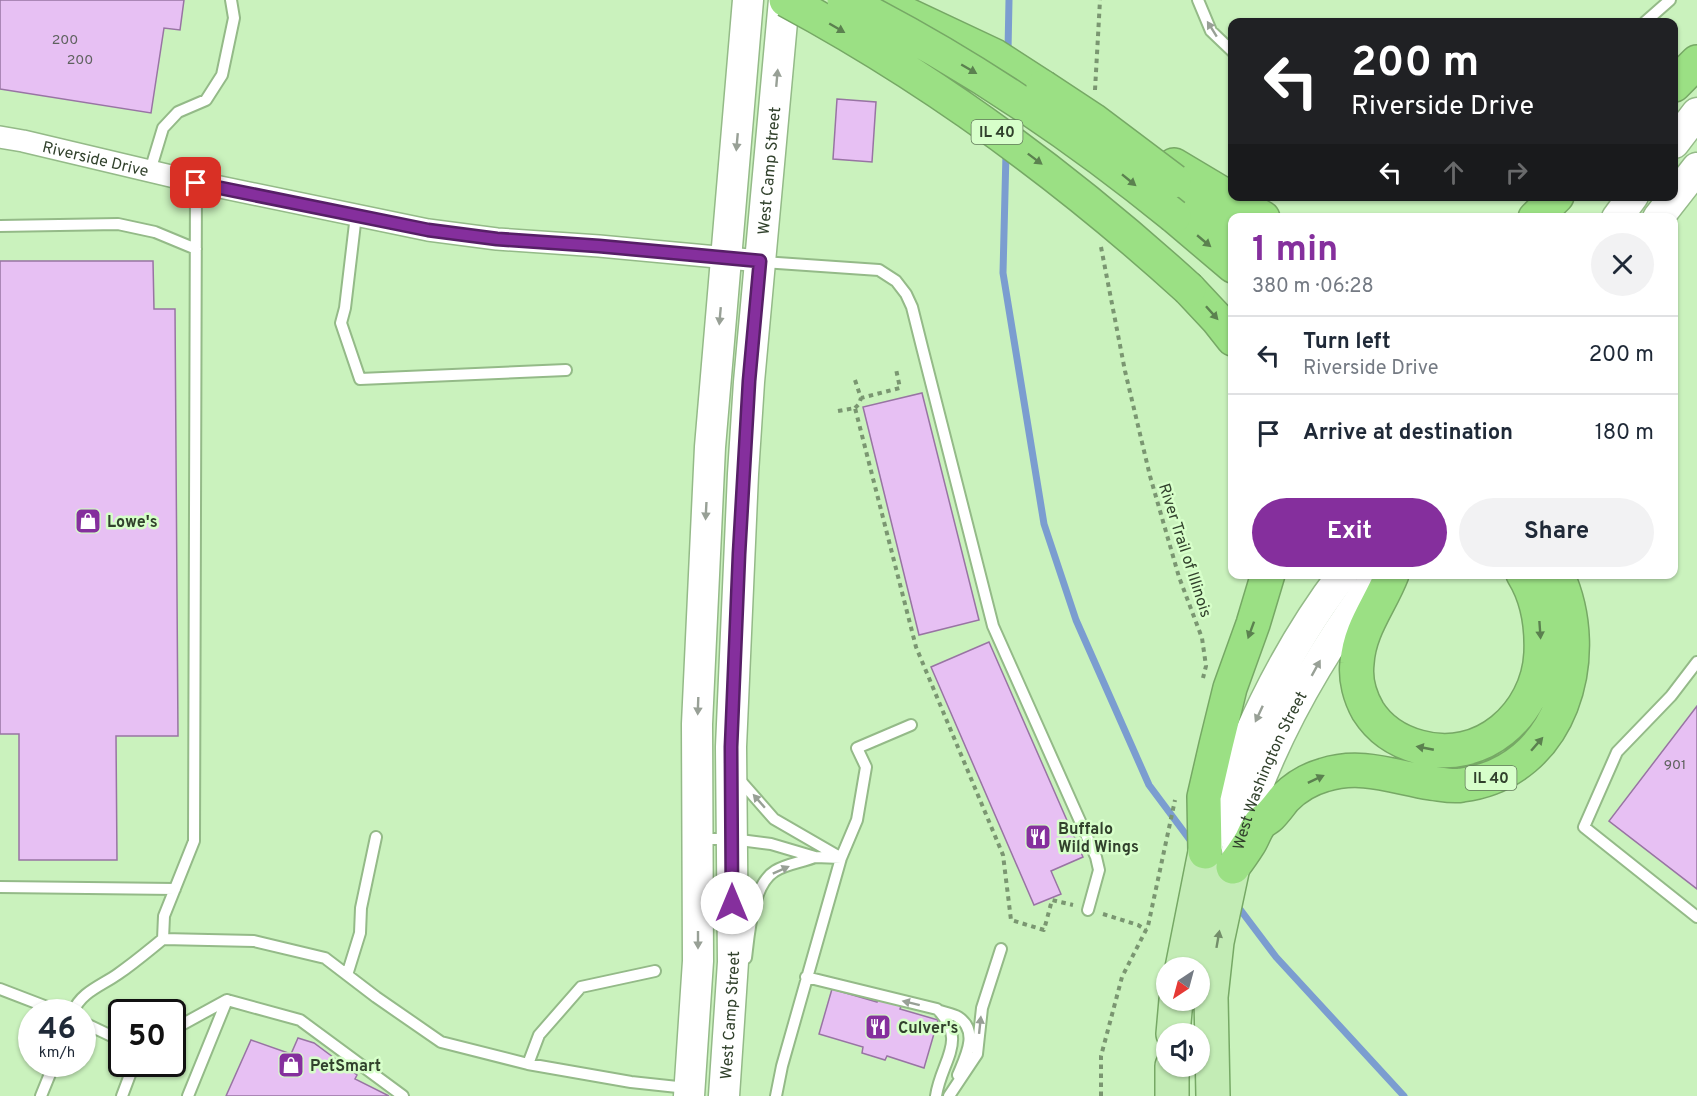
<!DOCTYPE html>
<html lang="en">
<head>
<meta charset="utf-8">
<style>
	:root { --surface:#fff; --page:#f2f2f3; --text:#1f2937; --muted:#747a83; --line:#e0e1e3; --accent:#852f9d }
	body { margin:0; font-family:Overpass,sans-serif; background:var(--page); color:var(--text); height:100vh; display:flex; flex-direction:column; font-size:22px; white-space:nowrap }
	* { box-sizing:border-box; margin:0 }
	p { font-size:20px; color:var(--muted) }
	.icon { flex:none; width:33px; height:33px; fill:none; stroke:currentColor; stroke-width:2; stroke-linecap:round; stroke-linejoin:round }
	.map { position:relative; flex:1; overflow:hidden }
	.details { position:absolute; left:1228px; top:213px; width:450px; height:366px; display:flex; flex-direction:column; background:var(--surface); border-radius:12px; box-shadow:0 2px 4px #0004 }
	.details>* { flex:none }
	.banner { position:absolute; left:1228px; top:18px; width:450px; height:183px; border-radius:12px; box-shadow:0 2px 4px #0004; background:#202124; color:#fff; overflow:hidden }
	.needle { width:39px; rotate:216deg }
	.buttons { position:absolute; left:1156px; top:957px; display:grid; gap:12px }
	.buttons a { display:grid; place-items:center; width:54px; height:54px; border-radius:50%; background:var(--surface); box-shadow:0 2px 4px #0004; font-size:30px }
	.speed { position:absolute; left:18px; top:999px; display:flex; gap:12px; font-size:30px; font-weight:700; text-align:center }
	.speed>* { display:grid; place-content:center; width:78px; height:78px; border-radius:50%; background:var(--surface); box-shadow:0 2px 4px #0004; line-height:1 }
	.speed small { font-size:15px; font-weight:400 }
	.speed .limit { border:3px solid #111; border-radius:9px; background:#fff; color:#111 }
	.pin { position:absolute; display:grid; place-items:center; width:51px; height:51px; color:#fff; margin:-26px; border-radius:12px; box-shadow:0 3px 9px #0006 }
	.me { position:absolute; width:66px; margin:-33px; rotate:0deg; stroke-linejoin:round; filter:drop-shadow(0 0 4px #0008) }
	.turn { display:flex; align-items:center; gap:21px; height:126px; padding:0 24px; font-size:27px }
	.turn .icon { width:78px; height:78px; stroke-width:2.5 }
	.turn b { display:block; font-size:42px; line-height:51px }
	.lanes { display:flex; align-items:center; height:57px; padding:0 24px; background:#0003; justify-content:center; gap:30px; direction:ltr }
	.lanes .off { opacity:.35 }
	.round { display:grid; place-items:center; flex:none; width:63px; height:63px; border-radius:32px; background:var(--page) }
	.summary { display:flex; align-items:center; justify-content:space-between; height:102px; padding:0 24px }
	h1 { font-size:36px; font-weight:700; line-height:45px; color:var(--accent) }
	.cta { display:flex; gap:12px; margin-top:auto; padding:12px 24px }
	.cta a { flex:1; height:69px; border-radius:36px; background:var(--accent); color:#fff; font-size:24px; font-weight:700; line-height:69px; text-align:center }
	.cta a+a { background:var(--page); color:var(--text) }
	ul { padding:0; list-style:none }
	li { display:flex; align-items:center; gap:18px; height:78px; padding:0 24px; border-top:2px solid var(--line) }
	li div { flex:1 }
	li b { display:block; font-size:22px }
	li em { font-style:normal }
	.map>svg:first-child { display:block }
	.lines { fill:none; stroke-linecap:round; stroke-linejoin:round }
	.stream { stroke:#7b9dd0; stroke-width:7 }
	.building { fill:#e7c0f3; stroke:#9874a3; stroke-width:1.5 }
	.service-casing { stroke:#94ba88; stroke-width:14 }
	.minor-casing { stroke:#94ba88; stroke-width:24 }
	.secondary-casing { stroke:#94ba88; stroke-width:33 }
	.primary-casing { stroke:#76a865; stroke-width:36 }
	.motorway-casing { stroke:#76a865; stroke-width:36 }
	.path { stroke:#7a9671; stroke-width:4; stroke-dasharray:4.5 4.5; stroke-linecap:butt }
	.service { stroke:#fff; stroke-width:10 }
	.minor { stroke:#fff; stroke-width:21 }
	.secondary { stroke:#fff; stroke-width:30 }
	.primary { stroke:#c3ecb5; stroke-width:33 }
	.motorway { stroke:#9be084; stroke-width:33 }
	.motorway-bridge-casing { stroke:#76a865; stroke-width:36; stroke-linecap:butt }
	.motorway-bridge { stroke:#9be084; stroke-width:33 }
	.oneway { fill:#5b814f }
	.oneway2 { fill:#98a096 }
	.oneway3 { fill:#738e6a }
	.route-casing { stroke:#561f66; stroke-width:15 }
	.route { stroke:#852f9d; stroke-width:10 }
	.labels { text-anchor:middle; stroke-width:5; stroke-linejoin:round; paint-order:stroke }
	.number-label { font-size:14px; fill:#5e615e }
	.shield { fill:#d7ffca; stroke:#637a5b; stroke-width:1.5 }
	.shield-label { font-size:15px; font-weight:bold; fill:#31412c }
	.street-label { font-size:16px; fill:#31412c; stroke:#d7ffca }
	.poi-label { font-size:16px; font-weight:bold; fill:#31412c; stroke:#d7ffca; text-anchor:start }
</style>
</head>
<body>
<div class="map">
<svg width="1697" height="1096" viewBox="0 0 1697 1096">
	<rect width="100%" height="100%" fill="#caf2bd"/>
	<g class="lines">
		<path class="stream" d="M 1008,51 L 1009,0
			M 1006,153 L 1003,273 L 1044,524 L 1076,620 L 1149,785 L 1193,844
			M 1236,904 L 1276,957 L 1404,1096"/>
	</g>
	<path class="building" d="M 0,0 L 184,0 L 180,30 L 164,28 L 151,113 L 0,89 Z
		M 837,99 L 876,102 L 872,162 L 833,159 Z
		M 0,261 L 153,261 L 154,309 L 175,309 L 178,736 L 116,736 L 117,860 L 19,860 L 19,734 L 0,734 Z
		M 922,393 L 979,620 L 919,635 L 863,407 Z
		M 989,642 L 1083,857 L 1051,871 L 1061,894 L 1034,905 L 931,667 Z
		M 1697,706 L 1697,889 L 1609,821 Z
		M 832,989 L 877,1002 L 879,996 L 902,1003 L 900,1009 L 938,1020 L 924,1068 L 887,1056 L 885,1060 L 862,1053 L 863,1047 L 819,1034 Z
		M 298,1038 L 314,1043 L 357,1075 L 355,1079 L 389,1096 L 226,1096 L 251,1040 L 291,1054 Z"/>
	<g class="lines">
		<g class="service-casing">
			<path id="service" d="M 1198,0 L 1211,31 L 1233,52
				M 1645,22 L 1670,0
				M 150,171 L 163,128 L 178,112 L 206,100 L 222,75 L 234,18 L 231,0
				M 356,215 L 345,308 L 341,323 L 360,379 L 566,370
				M 0,226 L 118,224 L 155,232 L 196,249
				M 763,262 L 879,270 L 896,281 L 906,294 L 912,307 L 922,347 L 993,626 L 1096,857 L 1099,870 L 1088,910
				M 1697,662 L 1671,696 L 1617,752 L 1584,827 L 1697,917
				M 738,778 L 774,819 L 838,856
				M 700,839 L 732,839 L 771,844 L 815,857 L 841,858
				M 0,887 L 175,889
				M 163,939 L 254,941 L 325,958 L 376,997 L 441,1042 L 528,1064 L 631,1082 L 687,1088
				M 746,958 C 749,934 752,885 775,871 C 786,864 803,862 815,857
				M 347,975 L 360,933 L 361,908 L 376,837
				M 806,977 L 937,1009 C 969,1040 941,1061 936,1096
				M 0,989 L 60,1012
				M 940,1011 C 946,1013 953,1014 958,1017 C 980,1031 965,1058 958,1075
				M 73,1012 C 81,992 101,986 118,974 C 134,963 148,951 163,939 L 164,916 L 194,841 L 196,182
				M 82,1022 L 122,1041
				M 172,1030 L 227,1000 L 300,1020 L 403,1096
				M 528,1064 L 539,1035 L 581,987 L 655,971
				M 41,1096 L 54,1064
				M 122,1096 L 134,1064
				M 188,1096 L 227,1000
				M 776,1096 L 782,1066 L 841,858 L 857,820 L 866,767 L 857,748 L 911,725
				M 949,1096 L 977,1054 L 982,1008 L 1001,949"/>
		</g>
		<g class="minor-casing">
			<g id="minor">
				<path id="s1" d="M 0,137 L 23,141 L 196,182 L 428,230 L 497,239 L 599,246 L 760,261"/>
			</g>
		</g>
		<g class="secondary-casing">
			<g id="secondary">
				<path d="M 1674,143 L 1697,113"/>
				<path d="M 1617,218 L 1633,196"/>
				<path d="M 1658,218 L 1697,168"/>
				<path d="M 1208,843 C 1240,747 1281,655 1343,574"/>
				<path id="s2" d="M 1237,850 C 1262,751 1319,655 1379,574"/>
				<path d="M 689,1096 L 698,961 L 697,724 L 710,447 L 748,0"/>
				<path id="s3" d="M 724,1096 L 733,962 L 731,747 L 743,474 L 749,382 L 784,0"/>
			</g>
		</g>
		<g class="primary-casing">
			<path id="primary" d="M 1182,968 L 1205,852
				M 1173,1034 L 1176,1000
				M 1172,1066 L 1172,1096
				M 1213,1096 L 1211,997 L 1217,942 L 1233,867"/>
		</g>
		<g class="motorway-casing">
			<path id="motorway" d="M 876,0 L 995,56 L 1043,87
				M 1674,85 L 1697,62
				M 1174,165 L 1263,218
				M 1185,190 L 1233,229
				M 1174,216 L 1233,266
				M 1535,218 L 1557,196
				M 1189,289 L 1218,320 L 1233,339
				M 1392,574 C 1380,605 1359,629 1357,663 C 1355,679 1360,697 1368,711 C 1380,730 1397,741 1419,747 C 1481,765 1538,715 1541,653 C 1542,626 1538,598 1523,574
				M 1205,852 L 1204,797 L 1216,745 L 1230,688 L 1253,624 L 1268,574
				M 1233,867 C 1239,859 1244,852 1249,844 C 1253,838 1255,830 1260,824 C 1262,821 1267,819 1270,816 C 1276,810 1280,804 1285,798 C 1295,788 1310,779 1324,775 C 1361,763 1394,777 1431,783 C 1441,784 1452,787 1462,785 C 1562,772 1595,656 1557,574"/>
		</g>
		<path class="path" d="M 1095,90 L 1100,0
			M 1101,247 L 1125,371 L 1150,476 L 1179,577 L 1202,638 L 1206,666 L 1203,678
			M 855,380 L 861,398 L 900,388 L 896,369
			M 855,408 L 859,404 L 861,398
			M 838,411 L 855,408 L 916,647 L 1003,855 L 1011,920 L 1044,930 L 1052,900 L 1073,905
			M 1103,914 L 1138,925 L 1146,930
			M 1101,1096 L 1101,1056 L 1122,977 L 1148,926 L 1175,800"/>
		<use href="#service" class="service"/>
		<use href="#minor" class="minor"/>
		<use href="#secondary" class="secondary"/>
		<use href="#primary" class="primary"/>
		<use href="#motorway" class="motorway"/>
		<g class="motorway-bridge-casing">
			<path id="motorway-bridge" d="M 786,0 C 933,79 1066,177 1189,289
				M 844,0 C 964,60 1071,132 1174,216
				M 1043,87 L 1093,120 L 1174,181"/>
		</g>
		<use href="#motorway-bridge" class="motorway-bridge"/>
	</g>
	<defs><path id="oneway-solid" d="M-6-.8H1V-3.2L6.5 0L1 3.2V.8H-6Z" transform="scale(1.5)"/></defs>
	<g class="oneway">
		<use href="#oneway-solid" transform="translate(837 28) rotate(30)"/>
		<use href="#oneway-solid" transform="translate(969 69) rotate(30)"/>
		<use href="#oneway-solid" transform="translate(1035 159) rotate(37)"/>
		<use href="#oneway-solid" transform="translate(1129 180) rotate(39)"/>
		<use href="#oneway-solid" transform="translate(1204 241) rotate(40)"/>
		<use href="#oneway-solid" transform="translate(1212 313) rotate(48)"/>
		<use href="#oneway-solid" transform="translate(1251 630) rotate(110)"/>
		<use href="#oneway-solid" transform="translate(1540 630) rotate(86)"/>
		<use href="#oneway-solid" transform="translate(1537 744) rotate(-49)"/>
		<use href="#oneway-solid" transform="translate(1425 748) rotate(-169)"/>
		<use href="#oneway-solid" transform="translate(1316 779) rotate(-25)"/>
	</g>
	<g class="oneway2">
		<use href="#oneway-solid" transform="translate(1212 29) rotate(-122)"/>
		<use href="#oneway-solid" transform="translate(777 78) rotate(-85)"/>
		<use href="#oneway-solid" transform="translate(737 142) rotate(95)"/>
		<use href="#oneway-solid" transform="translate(720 316) rotate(95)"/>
		<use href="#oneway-solid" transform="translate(706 511) rotate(93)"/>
		<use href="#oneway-solid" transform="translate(1316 668) rotate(-61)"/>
		<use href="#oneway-solid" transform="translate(698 706) rotate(92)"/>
		<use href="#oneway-solid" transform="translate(1259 714) rotate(115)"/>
		<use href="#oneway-solid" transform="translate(759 801) rotate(-131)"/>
		<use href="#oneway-solid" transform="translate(781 870) rotate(-24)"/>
		<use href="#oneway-solid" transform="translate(698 940) rotate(90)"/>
		<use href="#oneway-solid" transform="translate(911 1003) rotate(-166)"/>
		<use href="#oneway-solid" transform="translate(980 1025) rotate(-84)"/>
	</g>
	<use class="oneway3" href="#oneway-solid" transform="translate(1218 939) rotate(-80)"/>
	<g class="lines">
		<g class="route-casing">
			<path id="route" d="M 196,183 L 428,230 L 497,239 L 599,246 L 760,261 L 749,381 L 739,554 L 731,747 L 732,903"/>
		</g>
		<use href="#route" class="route"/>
	</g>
	<defs>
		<g id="shop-square" transform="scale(1.35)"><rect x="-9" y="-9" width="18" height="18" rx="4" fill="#852f9d" stroke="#d7ffca"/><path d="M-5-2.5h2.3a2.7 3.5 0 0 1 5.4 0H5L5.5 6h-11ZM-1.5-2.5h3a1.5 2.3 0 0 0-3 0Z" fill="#fff"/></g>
		<g id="restaurant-square" transform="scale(1.35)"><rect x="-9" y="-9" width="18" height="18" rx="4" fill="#852f9d" stroke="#d7ffca"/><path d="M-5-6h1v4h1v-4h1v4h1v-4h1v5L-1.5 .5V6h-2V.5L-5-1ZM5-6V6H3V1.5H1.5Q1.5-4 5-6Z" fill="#fff"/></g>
	</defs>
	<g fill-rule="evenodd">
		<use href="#shop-square" x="88" y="521"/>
		<use href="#restaurant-square" x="1038" y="837"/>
		<use href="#restaurant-square" x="878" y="1027"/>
		<use href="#shop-square" x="291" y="1065"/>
	</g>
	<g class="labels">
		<g class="number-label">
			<text x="65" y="44">200</text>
			<text x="80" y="64">200</text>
			<text x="1675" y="769">901</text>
		</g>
		<g class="shield">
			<rect x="971.5" y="120" width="51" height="24" rx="4.5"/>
			<rect x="1465.5" y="766" width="51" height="24" rx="4.5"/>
		</g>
		<g class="shield-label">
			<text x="997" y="137">IL 40</text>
			<text x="1491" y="783">IL 40</text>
		</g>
		<g class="street-label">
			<text dy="6" stroke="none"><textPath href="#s1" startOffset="98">Riverside Drive</textPath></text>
			<text dy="6" stroke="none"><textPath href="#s3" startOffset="927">West Camp Street</textPath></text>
			<text transform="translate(1186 550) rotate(72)" y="6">River Trail of Illinois</text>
			<text dy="6" stroke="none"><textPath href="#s2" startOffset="86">West Washington Street</textPath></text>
			<text dy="6" stroke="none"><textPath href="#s3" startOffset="81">West Camp Street</textPath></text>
		</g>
		<g class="poi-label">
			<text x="107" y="527">Lowe's</text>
			<text x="1058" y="834">Buffalo<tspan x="1058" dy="18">Wild Wings</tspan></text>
			<text x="898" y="1033">Culver's</text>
			<text x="310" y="1071">PetSmart</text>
		</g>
	</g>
</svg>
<div class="buttons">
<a><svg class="needle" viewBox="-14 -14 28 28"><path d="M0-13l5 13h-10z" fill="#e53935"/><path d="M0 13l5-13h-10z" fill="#747a83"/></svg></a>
<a><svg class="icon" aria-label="sound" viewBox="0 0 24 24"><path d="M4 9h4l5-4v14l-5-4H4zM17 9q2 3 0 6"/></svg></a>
</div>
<div class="speed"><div>46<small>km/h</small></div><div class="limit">50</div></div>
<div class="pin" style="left:196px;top:183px;background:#d93025"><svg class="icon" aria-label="arrive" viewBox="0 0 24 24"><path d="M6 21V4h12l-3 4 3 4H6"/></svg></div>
<svg class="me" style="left:732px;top:903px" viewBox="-20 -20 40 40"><circle r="19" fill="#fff"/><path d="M0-13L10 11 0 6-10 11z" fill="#852f9d"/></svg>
<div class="banner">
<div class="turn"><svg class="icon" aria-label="left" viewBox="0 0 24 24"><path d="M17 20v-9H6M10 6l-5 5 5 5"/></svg><div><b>200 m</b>Riverside Drive</div></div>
<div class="lanes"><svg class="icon" aria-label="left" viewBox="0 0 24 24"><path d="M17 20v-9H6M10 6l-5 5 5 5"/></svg><svg class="icon off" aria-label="ahead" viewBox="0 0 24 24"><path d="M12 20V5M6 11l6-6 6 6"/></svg><svg class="icon off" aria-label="right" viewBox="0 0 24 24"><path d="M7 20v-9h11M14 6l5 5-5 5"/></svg></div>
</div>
<section class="details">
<div class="summary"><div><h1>1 min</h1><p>380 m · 06:28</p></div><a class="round"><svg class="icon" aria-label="close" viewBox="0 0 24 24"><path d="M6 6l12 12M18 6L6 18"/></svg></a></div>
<ul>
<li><svg class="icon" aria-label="left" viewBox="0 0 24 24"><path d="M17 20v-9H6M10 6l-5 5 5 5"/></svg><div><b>Turn left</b><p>Riverside Drive</p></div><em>200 m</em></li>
<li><svg class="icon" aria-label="arrive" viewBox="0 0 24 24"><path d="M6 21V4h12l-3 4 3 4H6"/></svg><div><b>Arrive at destination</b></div><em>180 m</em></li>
</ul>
<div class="cta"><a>Exit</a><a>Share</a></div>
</section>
</div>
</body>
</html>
